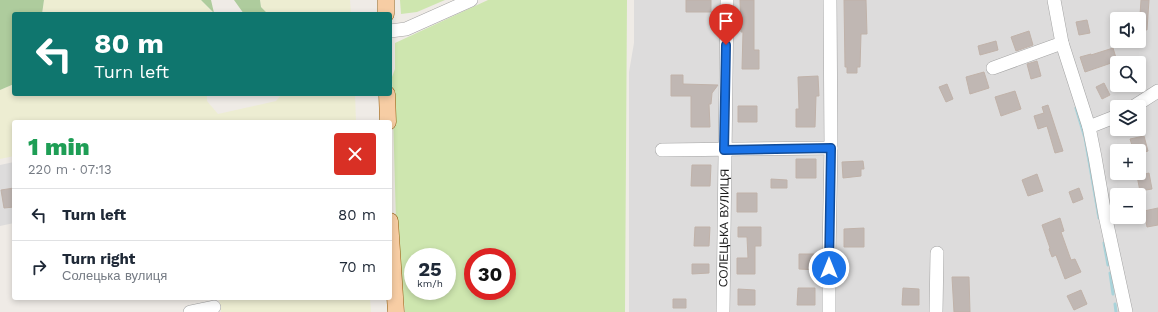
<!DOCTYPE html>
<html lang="en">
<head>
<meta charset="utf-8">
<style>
	:root { --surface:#fff; --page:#f6f6f7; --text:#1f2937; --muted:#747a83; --line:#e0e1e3 }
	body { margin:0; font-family:"Work Sans",sans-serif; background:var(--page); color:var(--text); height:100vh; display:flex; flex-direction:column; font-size:15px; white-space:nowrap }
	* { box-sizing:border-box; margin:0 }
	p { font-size:13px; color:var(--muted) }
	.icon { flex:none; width:22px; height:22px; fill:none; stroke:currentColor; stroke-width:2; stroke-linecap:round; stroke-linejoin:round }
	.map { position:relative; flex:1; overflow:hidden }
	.drawer { position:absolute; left:12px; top:120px; width:380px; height:180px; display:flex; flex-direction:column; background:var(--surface); border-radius:4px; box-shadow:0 2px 6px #0003 }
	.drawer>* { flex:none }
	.banner { position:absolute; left:12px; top:12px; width:380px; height:84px; border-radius:4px; box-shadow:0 2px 6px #0003; background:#0f766e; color:#fff; overflow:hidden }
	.tools { position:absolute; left:1110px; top:12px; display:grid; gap:8px }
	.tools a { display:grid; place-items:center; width:36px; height:36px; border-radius:4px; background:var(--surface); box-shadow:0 2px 6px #0003; font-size:20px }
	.speed { position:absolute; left:404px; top:248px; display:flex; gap:8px; font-size:20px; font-weight:700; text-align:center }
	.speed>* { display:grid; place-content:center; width:52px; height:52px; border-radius:50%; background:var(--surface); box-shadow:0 2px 6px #0003; line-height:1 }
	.speed small { font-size:10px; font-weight:400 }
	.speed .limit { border:6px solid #d22; background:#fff; color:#111 }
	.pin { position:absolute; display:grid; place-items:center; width:34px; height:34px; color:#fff; margin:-41px -17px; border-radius:50% 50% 50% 0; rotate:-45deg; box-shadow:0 0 4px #0007 }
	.pin .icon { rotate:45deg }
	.me { position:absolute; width:44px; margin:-22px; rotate:0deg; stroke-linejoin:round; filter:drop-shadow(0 0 3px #0008) }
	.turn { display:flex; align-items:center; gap:14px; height:84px; padding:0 16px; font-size:18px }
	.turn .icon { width:52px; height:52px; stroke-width:2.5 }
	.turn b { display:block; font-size:28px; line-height:34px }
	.round { display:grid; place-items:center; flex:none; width:42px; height:42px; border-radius:4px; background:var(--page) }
	.headline { display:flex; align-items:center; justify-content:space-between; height:68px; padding:0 16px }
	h1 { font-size:24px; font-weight:800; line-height:30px; color:#1e9e55 }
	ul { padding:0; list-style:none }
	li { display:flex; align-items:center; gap:12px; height:52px; padding:0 16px; border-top:1px solid var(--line) }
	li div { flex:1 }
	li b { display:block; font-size:15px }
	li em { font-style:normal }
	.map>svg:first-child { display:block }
	.residential { fill:#dddcdc; fill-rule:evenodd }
	.farmland { fill:#ededd2 }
	.grass { fill:#cee6af; fill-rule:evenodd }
	.forest { fill:#aecc9d }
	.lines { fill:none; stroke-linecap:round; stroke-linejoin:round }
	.stream { stroke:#a9d3da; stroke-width:3 }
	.building { fill:#c0b7b3; stroke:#c0b2a9 }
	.minor-casing { stroke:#a3a3a3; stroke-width:14 }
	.major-casing { stroke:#915a09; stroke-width:17 }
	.minor { stroke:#fff; stroke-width:13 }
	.major { stroke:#f7cda4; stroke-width:16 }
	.route-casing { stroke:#114b97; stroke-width:10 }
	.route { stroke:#1a73e8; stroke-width:7 }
	.labels { text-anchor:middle; stroke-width:3; stroke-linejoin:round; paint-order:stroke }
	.street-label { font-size:12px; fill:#1f1f1f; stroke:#fff }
</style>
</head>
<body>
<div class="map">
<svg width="1158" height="312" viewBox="0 0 1158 312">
	<rect width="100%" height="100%" fill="#efebe6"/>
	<path class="residential" d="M 634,0 L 1158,0 L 1158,312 L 629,312 L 629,72 L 634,43 ZM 1117,19 L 1139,19 L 1139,41 L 1117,41 ZM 1117,63 L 1139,63 L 1139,85 L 1117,85 ZM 1117,107 L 1139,107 L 1139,129 L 1117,129 ZM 1117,151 L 1139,151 L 1139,173 L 1117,173 ZM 1117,195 L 1139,195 L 1139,217 L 1117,217 Z
		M 14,162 L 14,223 L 0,226 L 0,165 Z"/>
	<path class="farmland" d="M 44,0 L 201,0 L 214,14 L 42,14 Z
		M 260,0 L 350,0 L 351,14 L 268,14 L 261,7 Z
		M 14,84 L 14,94 L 207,94 L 207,101 L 218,114 L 276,101 L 282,94 L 355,94 L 356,122 L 14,122 L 14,156 L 0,159 L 0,90 Z
		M 219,298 L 370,298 L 371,312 L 221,312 Z"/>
	<path class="grass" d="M 400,0 L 445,0 L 417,12 L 401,14 Z
		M 488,0 L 627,0 L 625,312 L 405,312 L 396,222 L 392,77 L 395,69 L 395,43 ZM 413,257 L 447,257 L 447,291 L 413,291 ZM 473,257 L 507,257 L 507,291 L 473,291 Z"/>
	<path class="forest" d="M 0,0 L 44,0 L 42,14 L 14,14 L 14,84 L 0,90 Z
		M 201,0 L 211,0 L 214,13 Z
		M 234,0 L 260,0 L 261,7 L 268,14 L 244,14 Z"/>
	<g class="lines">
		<path class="stream" d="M 1076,108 L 1085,138 L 1099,218
			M 1104,243 L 1108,265
			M 1110,273 L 1113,294
			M 1115,304 L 1116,312"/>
	</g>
	<path class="building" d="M 686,0 L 711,0 L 711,12 L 686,12 Z
		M 740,0 L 754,0 L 754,50 L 759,50 L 759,69 L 742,69 L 743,32 L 741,32 Z
		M 844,0 L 866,0 L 867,34 L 861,34 L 860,67 L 857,67 L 857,73 L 847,73 L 847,67 L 845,67 Z
		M 1141,0 L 1149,0 L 1147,30 L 1139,29 Z
		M 1087,20 L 1090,33 L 1079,35 L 1076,22 Z
		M 1029,31 L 1033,45 L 1016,51 L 1011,37 Z
		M 996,41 L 998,50 L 980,55 L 978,46 Z
		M 1113,48 L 1117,61 L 1085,72 L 1080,57 L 1091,54 L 1091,55 Z
		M 1037,61 L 1041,76 L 1031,79 L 1027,64 Z
		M 984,72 L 989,88 L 970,94 L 966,77 Z
		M 671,75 L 683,75 L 683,84 L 718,85 L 712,93 L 711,104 L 709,104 L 710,127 L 691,127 L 691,96 L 671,96 Z
		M 818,76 L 819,96 L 816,96 L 815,127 L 796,127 L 796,109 L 799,109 L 798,77 Z
		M 1104,83 L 1110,95 L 1102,99 L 1096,87 Z
		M 947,84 L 953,99 L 946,102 L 939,87 Z
		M 1015,91 L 1021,109 L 1001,116 L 995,97 Z
		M 1048,105 L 1063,151 L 1055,153 L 1047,126 L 1038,129 L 1034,116 L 1044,113 L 1042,107 Z
		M 738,106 L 757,106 L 757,122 L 738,122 Z
		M 1144,136 L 1148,151 L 1139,154 L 1139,151 L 1134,151 L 1130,139 Z
		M 796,159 L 816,159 L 816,178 L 796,178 Z
		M 863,161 L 864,169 L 861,169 L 861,176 L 843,178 L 842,162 Z
		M 692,165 L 711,165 L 710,186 L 691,186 Z
		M 1149,173 L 1152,189 L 1140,191 L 1137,176 Z
		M 1037,174 L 1043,191 L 1028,196 L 1022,180 Z
		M 771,179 L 787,180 L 787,188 L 771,188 Z
		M 14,188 L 14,207 L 4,208 L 1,190 Z
		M 1079,188 L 1083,199 L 1073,203 L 1069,192 Z
		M 737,193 L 757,193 L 757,212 L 737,212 Z
		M 1158,208 L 1158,225 L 1147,227 L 1144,211 Z
		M 1060,218 L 1064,231 L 1061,232 L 1071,260 L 1075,259 L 1081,272 L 1065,279 L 1056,255 L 1052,257 L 1049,249 L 1050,248 L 1042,225 Z
		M 695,227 L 710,227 L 709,246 L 694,246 Z
		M 738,227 L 761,227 L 761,246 L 755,246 L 755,274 L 737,274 L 737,258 L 748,258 L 747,237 L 738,237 Z
		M 864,228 L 864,247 L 844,247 L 844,229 Z
		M 799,254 L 818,254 L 818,270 L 799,269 Z
		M 692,264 L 709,264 L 709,273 L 692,274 Z
		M 952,277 L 969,277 L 970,312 L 954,312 Z
		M 798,288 L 815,288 L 815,305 L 797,305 Z
		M 903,288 L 919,289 L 919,305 L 902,305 Z
		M 738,289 L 755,290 L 755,305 L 738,305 Z
		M 1081,290 L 1087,304 L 1074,310 L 1067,296 Z
		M 673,299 L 686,299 L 686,308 L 673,308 Z"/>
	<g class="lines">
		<g class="minor-casing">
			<g id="minor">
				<path d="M 1054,0 L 1062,43 L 1089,127 L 1095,157 L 1105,215 L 1126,312"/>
				<path d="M 390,31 L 406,29 L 471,0"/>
				<path d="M 993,68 L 1062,43"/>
				<path d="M 1133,107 L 1158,91"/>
				<path d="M 1089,127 L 1117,116"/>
				<path d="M 662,150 L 831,148"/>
				<path d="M 190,312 L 214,307"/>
				<path id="s1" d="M 723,312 L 727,0"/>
				<path d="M 829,312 L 829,253 L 831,148 L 830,0"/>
				<path d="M 936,312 L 937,253"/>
			</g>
		</g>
		<g class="major-casing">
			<path id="major" d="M 386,0 L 386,14
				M 387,94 L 388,122
				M 390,221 L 396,312"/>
		</g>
		<use href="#minor" class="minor"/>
		<use href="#major" class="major"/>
	</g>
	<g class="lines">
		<g class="route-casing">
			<path id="route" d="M 726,45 L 724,150 L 831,148 L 829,268"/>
		</g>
		<use href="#route" class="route"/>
	</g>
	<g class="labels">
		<g class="street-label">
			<text dy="4" stroke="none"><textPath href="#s1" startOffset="84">СОЛЕЦЬКА ВУЛИЦЯ</textPath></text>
		</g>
	</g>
</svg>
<div class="tools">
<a><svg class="icon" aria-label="sound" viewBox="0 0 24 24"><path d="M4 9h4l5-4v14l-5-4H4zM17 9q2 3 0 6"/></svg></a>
<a><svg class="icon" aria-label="search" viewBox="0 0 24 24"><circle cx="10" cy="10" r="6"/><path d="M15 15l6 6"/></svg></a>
<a><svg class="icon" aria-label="layers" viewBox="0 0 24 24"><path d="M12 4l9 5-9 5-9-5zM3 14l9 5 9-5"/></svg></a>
<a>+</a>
<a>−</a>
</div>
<div class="speed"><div>25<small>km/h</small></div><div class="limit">30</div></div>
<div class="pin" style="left:726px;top:45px;background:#d93025"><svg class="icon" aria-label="arrive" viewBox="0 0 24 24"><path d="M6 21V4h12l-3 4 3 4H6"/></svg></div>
<svg class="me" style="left:829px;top:268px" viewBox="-20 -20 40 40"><circle r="17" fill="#1a73e8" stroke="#fff" stroke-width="3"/><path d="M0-11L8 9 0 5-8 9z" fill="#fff"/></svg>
<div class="banner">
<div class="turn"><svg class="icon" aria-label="left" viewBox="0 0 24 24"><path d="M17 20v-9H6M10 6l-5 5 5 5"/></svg><div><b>80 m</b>Turn left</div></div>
</div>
<section class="drawer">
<div class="headline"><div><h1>1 min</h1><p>220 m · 07:13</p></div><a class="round" style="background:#d93025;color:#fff"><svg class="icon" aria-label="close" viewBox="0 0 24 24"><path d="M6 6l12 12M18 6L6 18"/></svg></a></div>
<ul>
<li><svg class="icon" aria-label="left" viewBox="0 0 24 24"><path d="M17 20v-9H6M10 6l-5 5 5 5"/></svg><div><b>Turn left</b></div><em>80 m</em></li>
<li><svg class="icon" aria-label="right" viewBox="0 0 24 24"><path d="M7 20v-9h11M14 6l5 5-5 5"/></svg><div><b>Turn right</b><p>Солецька вулиця</p></div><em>70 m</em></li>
</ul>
</section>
</div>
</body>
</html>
